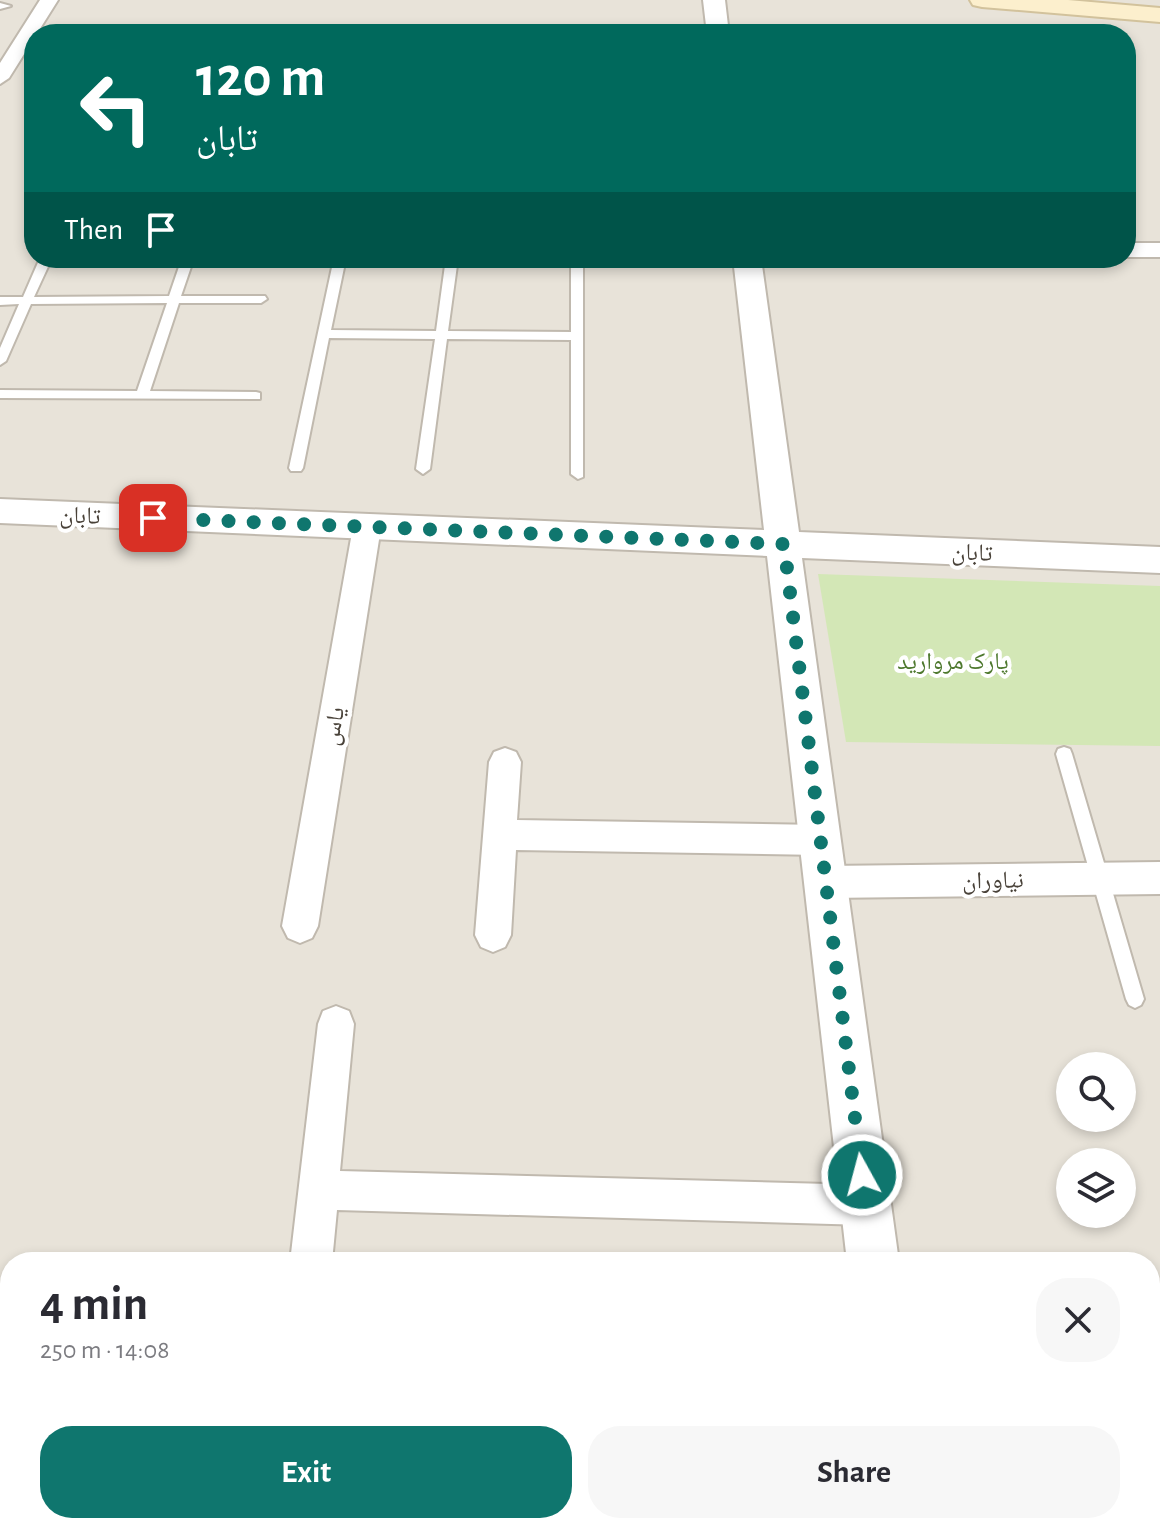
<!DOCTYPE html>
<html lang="en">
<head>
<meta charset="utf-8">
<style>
	:root { --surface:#fff; --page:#f7f7f7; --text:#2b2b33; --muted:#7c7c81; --accent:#0f766e }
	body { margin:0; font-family:"Alegreya Sans","Noto Naskh Arabic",sans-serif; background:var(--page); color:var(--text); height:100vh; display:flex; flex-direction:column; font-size:30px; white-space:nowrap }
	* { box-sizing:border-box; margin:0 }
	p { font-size:26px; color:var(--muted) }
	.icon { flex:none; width:44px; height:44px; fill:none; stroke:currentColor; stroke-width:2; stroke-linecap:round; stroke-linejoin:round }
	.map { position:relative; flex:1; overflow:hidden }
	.details { position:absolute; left:0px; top:1252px; width:1160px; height:282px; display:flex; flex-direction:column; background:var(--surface); border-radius:32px 32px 0 0; box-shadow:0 4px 12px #0003 }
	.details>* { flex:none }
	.banner { position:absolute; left:24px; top:24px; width:1112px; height:244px; border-radius:32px; box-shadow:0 4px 12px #0003; background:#00695c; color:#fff; overflow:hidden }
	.controls { position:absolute; left:1056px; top:1052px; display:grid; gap:16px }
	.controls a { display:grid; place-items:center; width:80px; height:80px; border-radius:50%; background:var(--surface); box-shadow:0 4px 12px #0003; font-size:40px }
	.pin { position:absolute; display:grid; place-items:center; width:68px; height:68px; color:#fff; margin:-34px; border-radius:16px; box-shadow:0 4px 12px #0006 }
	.me { position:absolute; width:88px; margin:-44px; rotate:353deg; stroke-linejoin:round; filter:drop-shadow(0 0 6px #0008) }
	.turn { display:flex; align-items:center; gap:28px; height:168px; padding:0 40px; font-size:36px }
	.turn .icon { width:104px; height:104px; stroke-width:2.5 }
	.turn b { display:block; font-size:56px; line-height:68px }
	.then { display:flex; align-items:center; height:76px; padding:0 40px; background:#0003; gap:16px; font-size:30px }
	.round { display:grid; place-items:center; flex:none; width:84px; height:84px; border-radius:32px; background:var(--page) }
	.summary { display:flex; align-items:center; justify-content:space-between; height:136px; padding:0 40px }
	h1 { font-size:48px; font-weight:600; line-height:60px }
	.button { display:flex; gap:16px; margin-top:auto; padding:16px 40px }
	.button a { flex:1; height:92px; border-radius:32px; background:var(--accent); color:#fff; font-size:32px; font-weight:600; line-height:92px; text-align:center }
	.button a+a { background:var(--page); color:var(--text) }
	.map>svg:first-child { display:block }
	.residential { fill:#e8e3d9; fill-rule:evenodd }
	.green { fill:#d3e7b6 }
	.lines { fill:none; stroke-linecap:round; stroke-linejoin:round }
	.service-casing { stroke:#c0b9ae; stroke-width:4 }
	.minor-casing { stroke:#c0b9ae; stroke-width:4 }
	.tertiary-casing { stroke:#c0b9ae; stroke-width:4 }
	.secondary-casing { stroke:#d2c29c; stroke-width:4 }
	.service { fill:#fff; fill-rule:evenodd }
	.minor { fill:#fff; fill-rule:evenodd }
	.tertiary { fill:#fff; fill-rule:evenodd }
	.secondary { fill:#fcefcd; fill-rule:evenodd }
	.route { stroke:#0f766e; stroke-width:14; stroke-dasharray:0 25.2 }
	.labels { text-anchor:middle; stroke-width:8; stroke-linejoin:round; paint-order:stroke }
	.street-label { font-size:24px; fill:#494239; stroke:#fff }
	.park-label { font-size:24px; fill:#4e792e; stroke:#fff }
</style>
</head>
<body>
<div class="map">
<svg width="1160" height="1533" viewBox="0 0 1160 1533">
	<rect width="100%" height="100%" fill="#f5f1eb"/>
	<path class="residential" d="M 0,0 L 1160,0 L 1160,1533 L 0,1533 ZM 34,34 L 1126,34 L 1126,258 L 34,258 ZM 1070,1066 L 1122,1066 L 1122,1118 L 1070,1118 ZM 1070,1162 L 1122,1162 L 1122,1214 L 1070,1214 ZM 10,1262 L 1150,1262 L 1150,1524 L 10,1524 Z"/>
	<path class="green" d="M 818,574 L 1160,586 L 1160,746 L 846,742 Z"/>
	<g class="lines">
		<g class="service-casing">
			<path id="service" d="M 0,3 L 11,6 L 0,9 Z
				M 40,258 L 52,258 L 34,297 L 169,296 L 182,258 L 194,258 L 181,296 L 265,296 L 267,299 L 261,303 L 179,303 L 150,391 L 256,392 L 260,393 L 260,399 L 0,398 L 0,390 L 137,391 L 167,303 L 31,304 L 6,361 L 0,365 L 0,348 L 19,304 L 0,305 L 0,297 L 23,297 Z
				M 334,258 L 346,258 L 331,330 L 436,331 L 446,258 L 458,258 L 448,331 L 571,332 L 571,258 L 583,258 L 583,477 L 578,479 L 571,474 L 571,340 L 447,339 L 430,469 L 423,474 L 416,469 L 435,339 L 329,338 L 303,468 L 301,471 L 291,471 L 289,468 Z
				M 1064,747 L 1070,749 L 1072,754 L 1144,999 L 1141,1005 L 1135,1008 L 1129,1005 L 1126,999 L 1056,754 L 1058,749 Z"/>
		</g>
		<g class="minor-casing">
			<path id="minor" d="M 40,0 L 58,0 L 9,78 L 0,84 L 0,63 Z
				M 1126,243 L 1160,243 L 1160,257 L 1126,257 Z
				M 367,517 L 377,520 L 381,527 L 318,926 L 312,938 L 300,943 L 288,938 L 282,926 L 353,527 L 357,520 Z
				M 505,748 L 516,752 L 521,762 L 517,820 L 821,825 L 833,829 L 838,840 L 833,851 L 821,855 L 516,850 L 511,935 L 505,947 L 493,952 L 481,947 L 475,935 L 489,762 L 494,752 Z
				M 1160,862 L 1160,894 L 826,898 L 814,893 L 809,882 L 814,871 L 826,866 Z
				M 336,1006 L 349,1011 L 354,1024 L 340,1171 L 866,1185 L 880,1191 L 886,1205 L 880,1219 L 866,1225 L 337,1210 L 332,1262 L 290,1262 L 318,1024 L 323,1011 Z"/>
		</g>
		<g class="tertiary-casing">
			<path id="tertiary" d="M 703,0 L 725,0 L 729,34 L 707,34 Z
				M 733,258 L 761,258 L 799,532 L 1160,547 L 1160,573 L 802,558 L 899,1262 L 847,1262 L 767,556 L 0,523 L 0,499 L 764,530 Z
				M 877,1524 L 935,1524 L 936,1533 L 878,1533 Z"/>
		</g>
		<g class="secondary-casing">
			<path id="secondary" d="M 970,0 L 1068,0 L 1160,8 L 1160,22 L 982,7 L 973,5 Z"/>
		</g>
		<use href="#service" class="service"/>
		<use href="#minor" class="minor"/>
		<use href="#tertiary" class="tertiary"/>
		<use href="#secondary" class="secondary"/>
	</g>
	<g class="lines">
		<path class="route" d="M 153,518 L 784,544 L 862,1175"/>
	</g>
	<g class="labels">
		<g class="street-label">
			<text transform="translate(80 515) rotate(2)" y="8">تابان</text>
			<text transform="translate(972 552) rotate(2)" y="8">تابان</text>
			<text transform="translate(333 726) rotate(-80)" y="8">یاس</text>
			<text transform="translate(993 880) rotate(-1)" y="8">نیاوران</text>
		</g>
		<g class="park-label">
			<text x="953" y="669">پارک مروارید</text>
		</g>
	</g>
</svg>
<div class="controls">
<a><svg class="icon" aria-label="search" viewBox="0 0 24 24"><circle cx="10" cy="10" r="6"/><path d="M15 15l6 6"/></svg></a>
<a><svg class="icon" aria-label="layers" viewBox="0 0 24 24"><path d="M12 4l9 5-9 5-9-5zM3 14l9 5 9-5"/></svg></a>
</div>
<div class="pin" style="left:153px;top:518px;background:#d93025"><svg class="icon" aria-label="arrive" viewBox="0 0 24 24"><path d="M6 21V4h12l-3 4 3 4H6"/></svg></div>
<svg class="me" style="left:862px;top:1175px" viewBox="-20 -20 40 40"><circle r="17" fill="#0f766e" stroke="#fff" stroke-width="3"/><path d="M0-11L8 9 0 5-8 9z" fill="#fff"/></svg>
<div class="banner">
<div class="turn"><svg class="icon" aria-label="left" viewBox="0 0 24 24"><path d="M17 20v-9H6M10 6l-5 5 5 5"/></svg><div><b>120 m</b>تابان</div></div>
<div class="then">Then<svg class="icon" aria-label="arrive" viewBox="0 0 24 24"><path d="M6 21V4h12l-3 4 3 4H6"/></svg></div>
</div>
<section class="details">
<div class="summary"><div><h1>4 min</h1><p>250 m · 14:08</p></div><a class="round"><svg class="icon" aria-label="close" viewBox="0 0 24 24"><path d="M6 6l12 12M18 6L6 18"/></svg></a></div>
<div class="button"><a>Exit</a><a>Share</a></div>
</section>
</div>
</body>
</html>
